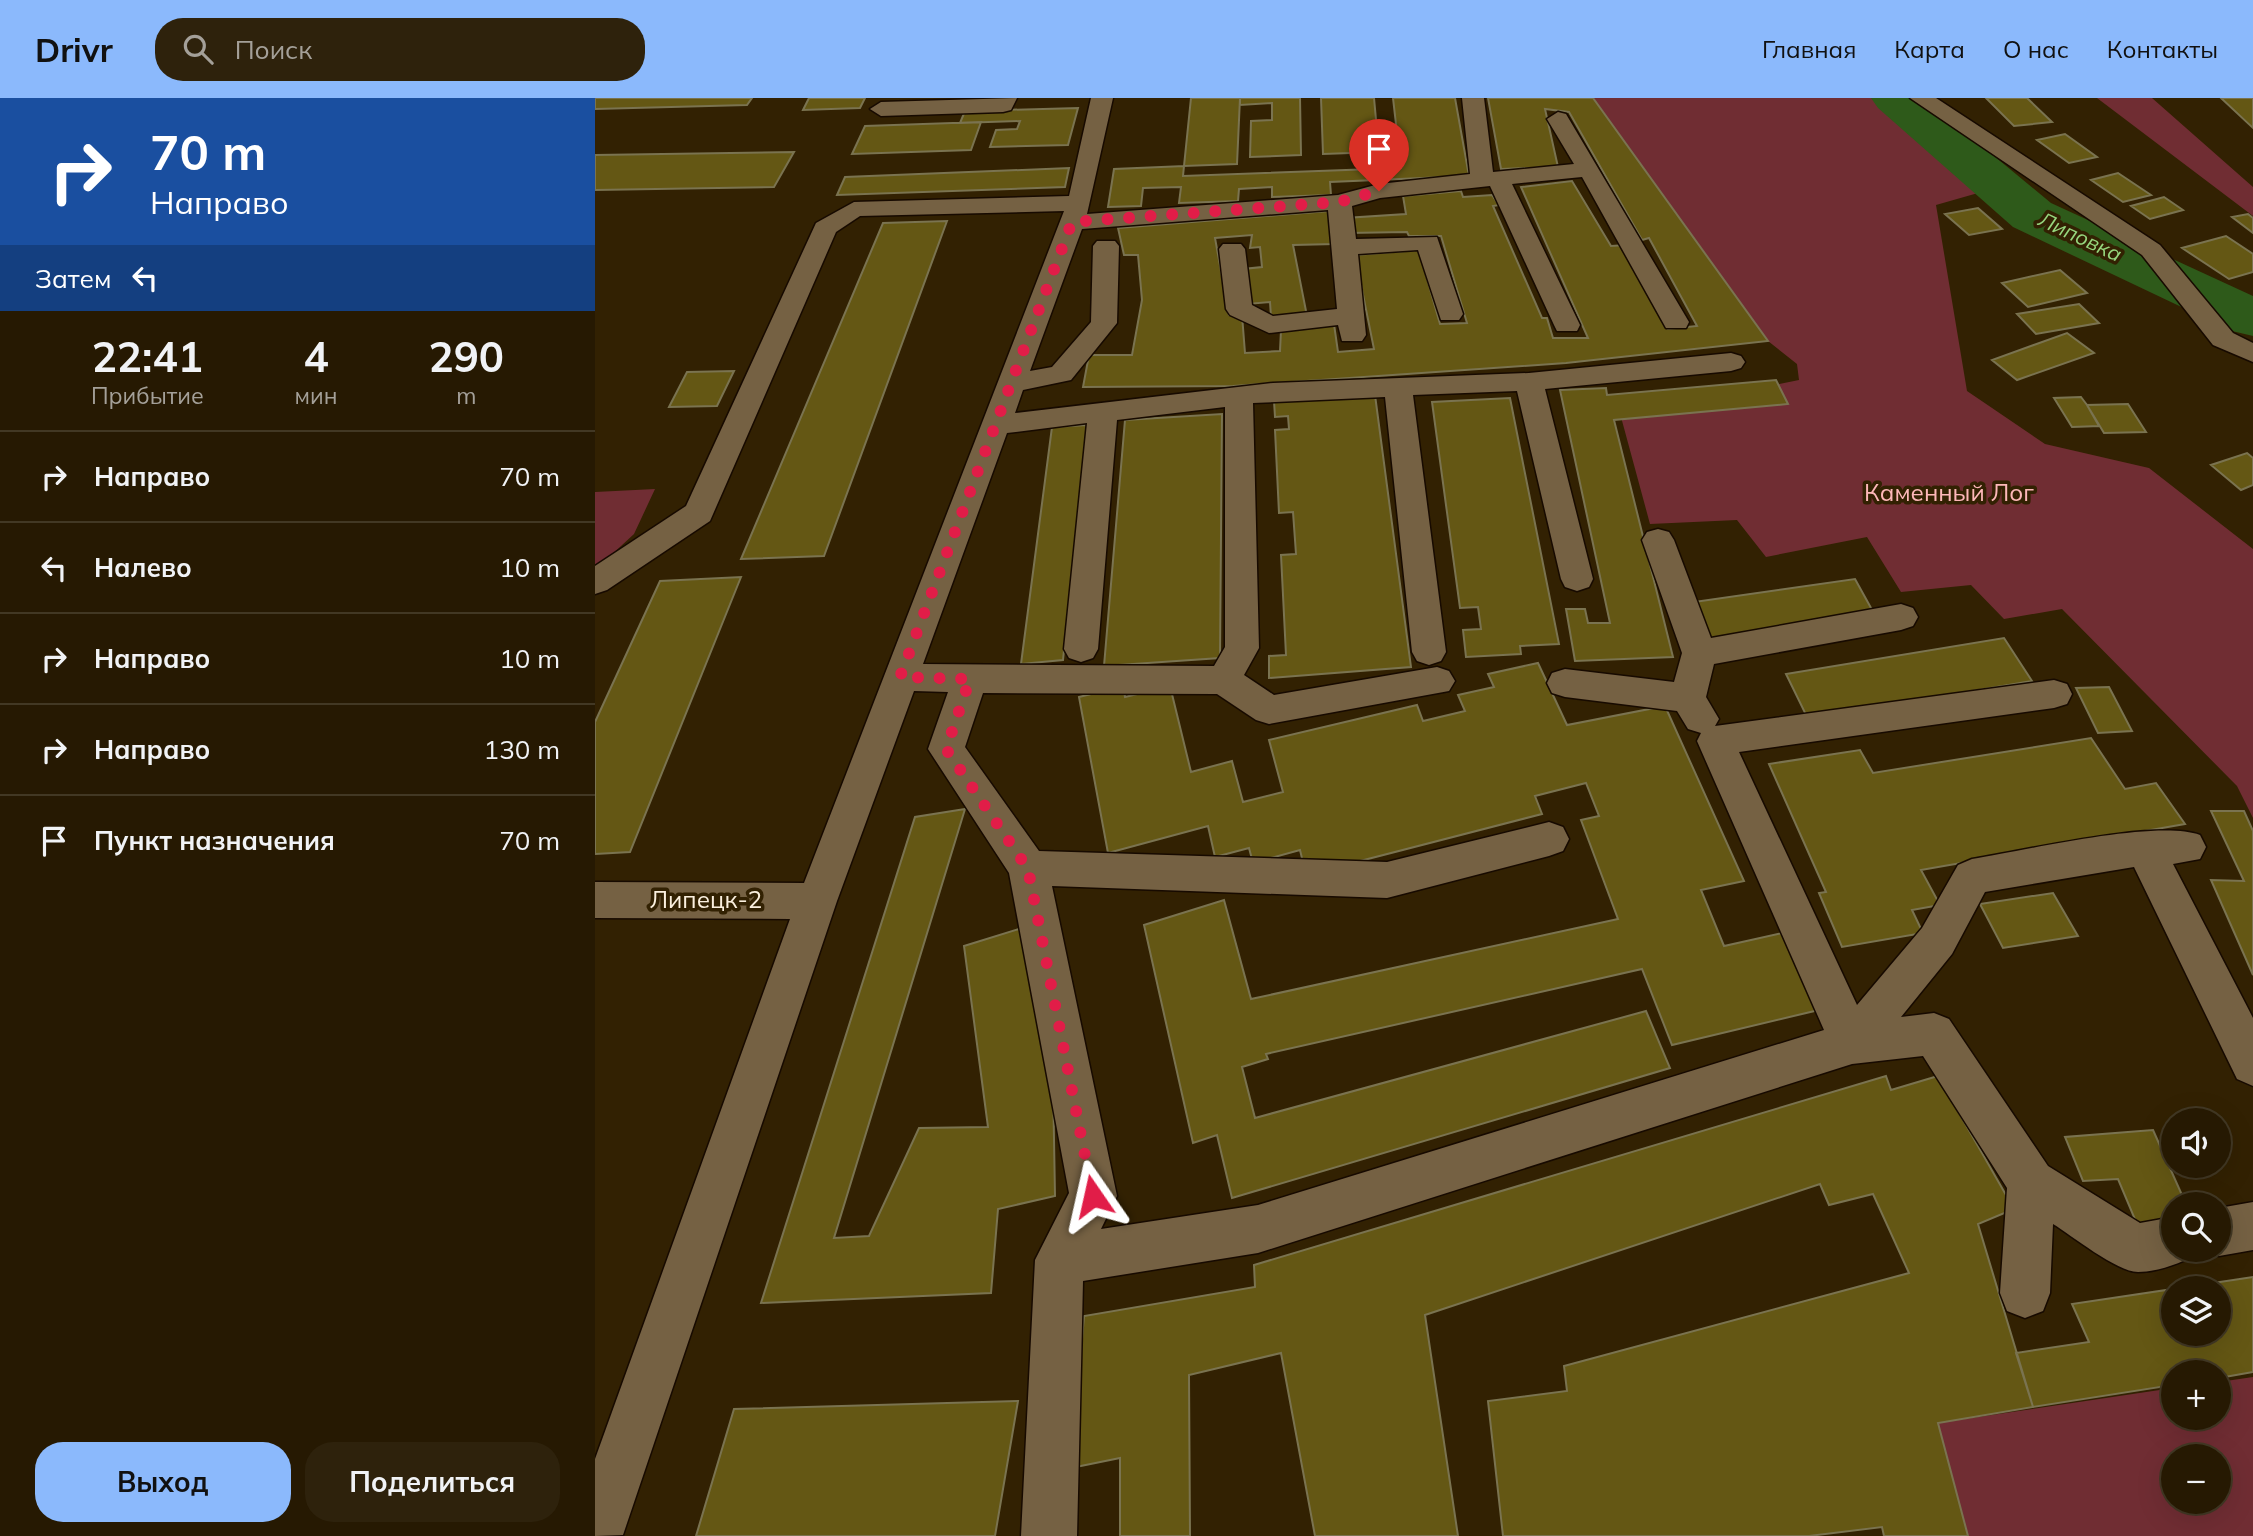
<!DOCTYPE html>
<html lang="ru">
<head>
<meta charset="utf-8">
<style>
	:root { --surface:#261902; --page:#2e220c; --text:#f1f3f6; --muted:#a4a099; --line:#423824; --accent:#8bb9fc }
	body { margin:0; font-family:Mulish,sans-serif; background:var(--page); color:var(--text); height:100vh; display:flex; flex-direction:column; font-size:26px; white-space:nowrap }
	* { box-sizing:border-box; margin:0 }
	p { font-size:23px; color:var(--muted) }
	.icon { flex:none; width:38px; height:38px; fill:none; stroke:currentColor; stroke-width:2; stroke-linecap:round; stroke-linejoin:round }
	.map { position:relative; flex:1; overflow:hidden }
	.side { display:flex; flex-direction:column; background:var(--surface); width:595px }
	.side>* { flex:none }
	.hud { background:#1a4fa0; color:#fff; overflow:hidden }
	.buttons { position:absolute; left:1566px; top:1010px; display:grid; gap:14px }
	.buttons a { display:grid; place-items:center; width:70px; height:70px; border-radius:50%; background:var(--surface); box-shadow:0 7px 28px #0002,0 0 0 2px var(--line); font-size:35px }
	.pin { position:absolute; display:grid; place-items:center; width:60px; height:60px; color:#fff; margin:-72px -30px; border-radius:50% 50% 50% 0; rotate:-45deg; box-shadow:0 0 7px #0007 }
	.pin .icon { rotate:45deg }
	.me { position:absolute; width:77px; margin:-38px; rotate:349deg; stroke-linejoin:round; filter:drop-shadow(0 0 5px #0008) }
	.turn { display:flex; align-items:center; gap:24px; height:147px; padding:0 35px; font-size:32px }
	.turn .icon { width:91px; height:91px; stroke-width:2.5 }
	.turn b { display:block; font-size:49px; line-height:60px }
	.then { display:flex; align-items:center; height:66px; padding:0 35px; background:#0003; gap:14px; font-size:26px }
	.eta { display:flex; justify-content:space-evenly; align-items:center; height:119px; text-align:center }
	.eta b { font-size:42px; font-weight:700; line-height:49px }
	.cta { display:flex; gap:14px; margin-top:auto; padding:14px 35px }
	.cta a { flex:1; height:80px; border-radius:28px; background:var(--accent); color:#111; font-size:28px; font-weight:700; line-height:80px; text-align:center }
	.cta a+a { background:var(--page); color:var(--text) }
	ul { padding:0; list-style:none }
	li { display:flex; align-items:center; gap:21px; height:91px; padding:0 35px; border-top:2px solid var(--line) }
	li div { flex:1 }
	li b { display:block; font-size:26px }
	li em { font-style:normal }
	header { display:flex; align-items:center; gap:42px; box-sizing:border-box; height:98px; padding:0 35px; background:var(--accent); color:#111 }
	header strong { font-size:33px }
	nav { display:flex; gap:38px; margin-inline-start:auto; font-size:24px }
	.search { width:490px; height:63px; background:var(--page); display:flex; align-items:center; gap:18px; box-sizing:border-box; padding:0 24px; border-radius:28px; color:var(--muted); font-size:26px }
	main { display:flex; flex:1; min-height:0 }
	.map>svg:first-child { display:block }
	.green { fill:#702d33; fill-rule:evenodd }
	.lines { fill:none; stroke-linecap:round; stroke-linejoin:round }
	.river { fill:#2e5a1a; fill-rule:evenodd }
	.building { fill:#645714; stroke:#7a7350; stroke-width:2 }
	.minor-casing { stroke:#170a00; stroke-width:3 }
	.minor { fill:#756143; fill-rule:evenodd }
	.route { stroke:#e11d48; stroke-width:12; stroke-dasharray:0 21.6 }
	.labels { text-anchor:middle; stroke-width:7; stroke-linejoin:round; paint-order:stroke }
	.far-water-label { font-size:21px; font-style:italic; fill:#96d67d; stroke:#322102 }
	.park-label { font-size:24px; fill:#fdb7b9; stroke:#322102 }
	.street-label { font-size:24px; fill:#faefde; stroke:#322102 }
</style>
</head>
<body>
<header>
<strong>Drivr</strong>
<div class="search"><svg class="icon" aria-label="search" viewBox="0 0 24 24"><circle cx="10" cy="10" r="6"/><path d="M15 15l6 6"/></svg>Поиск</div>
<nav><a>Главная</a><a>Карта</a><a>О нас</a><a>Контакты</a></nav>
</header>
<main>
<section class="side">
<div class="hud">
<div class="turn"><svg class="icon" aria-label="right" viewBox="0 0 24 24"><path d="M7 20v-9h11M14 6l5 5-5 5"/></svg><div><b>70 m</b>Направо</div></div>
<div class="then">Затем<svg class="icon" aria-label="left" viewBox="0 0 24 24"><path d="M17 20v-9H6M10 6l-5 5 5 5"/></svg></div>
</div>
<div class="eta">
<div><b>22:41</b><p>Прибытие</p></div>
<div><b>4</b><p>мин</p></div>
<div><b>290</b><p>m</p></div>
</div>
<ul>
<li><svg class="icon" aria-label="right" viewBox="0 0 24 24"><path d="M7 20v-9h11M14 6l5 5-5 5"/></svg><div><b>Направо</b></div><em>70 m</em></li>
<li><svg class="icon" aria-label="left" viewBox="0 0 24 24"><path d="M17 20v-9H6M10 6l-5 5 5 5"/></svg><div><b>Налево</b></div><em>10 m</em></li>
<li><svg class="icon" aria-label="right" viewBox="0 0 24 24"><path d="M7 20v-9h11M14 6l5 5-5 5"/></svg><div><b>Направо</b></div><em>10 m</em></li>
<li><svg class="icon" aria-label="right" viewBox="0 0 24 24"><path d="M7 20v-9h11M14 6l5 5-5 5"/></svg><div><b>Направо</b></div><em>130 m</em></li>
<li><svg class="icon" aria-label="arrive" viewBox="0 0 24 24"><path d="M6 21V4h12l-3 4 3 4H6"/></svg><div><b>Пункт назначения</b></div><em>70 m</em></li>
</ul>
<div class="cta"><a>Выход</a><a>Поделиться</a></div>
</section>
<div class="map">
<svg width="1658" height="1438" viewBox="0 0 1658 1438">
	<rect width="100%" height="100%" fill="#322102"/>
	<path class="green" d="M 998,0 L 1310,0 L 1354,53 L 1425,83 L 1341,107 L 1372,293 L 1450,346 L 1554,370 L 1658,451 L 1658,720 L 1642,688 L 1467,511 L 1409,521 L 1376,487 L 1306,494 L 1272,439 L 1171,459 L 1142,422 L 1055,426 L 1026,319 L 1204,282 L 1202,266 L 1173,243 Z
		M 1502,0 L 1557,0 L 1658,89 L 1658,118 Z
		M 60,391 L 39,436 L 0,472 L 0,394 Z
		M 1658,1279 L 1658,1438 L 1373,1438 L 1343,1325 L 1578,1290 L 1578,1320 L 1624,1320 L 1624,1284 ZM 1578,1358 L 1624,1358 L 1624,1404 L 1578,1404 Z"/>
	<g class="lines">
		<path class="river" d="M 1276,0 L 1329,0 L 1456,105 L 1658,198 L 1658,238 L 1637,233 L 1418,129 L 1283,10 Z"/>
	</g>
	<path class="building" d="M 0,0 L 157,0 L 152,7 L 0,11 Z
		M 214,0 L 270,0 L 265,10 L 208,12 Z
		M 596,0 L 645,0 L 642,66 L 589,68 Z
		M 645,0 L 705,0 L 706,57 L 655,59 L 656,23 L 677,22 L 677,5 L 645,7 Z
		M 726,0 L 779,0 L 784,54 L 728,56 Z
		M 798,0 L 860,0 L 874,78 L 735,84 L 736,97 L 677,99 L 677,89 L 644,91 L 643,103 L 584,105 L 586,89 L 548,90 L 546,108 L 513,109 L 519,71 L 589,68 L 588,78 L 806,70 Z
		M 893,0 L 998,0 L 1173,243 L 971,265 L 638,288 L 488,289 L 494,257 L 537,257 L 547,202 L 543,157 L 529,157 L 523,130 L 734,113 L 740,146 L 698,147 L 712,218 L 676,219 L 675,204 L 652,206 L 648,171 L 667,169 L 665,149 L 655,150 L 657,137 L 620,140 L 634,217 L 647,217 L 650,255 L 685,253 L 686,232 L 739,226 L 743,254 L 779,251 L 760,157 L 824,152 L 845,226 L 872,225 L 846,138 L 814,138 L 812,134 L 752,135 L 750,120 L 811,116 L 808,98 L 866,93 L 868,99 L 897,97 L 904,107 L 898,108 L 947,220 L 952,220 L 958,240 L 993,240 L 926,89 L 977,83 L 1016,148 L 1031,147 L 1073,231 L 1102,228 L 1054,140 L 1047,142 L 974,14 L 950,11 L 963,69 L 906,71 Z
		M 1391,0 L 1432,0 L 1457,24 L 1419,28 Z
		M 1626,0 L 1658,0 L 1658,30 Z
		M 483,10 L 473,47 L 395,49 L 401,32 L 422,31 L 425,23 L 365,25 L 370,13 Z
		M 386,24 L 376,52 L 257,56 L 270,28 Z
		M 1470,36 L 1502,59 L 1474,65 L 1442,42 Z
		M 199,54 L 179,89 L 0,92 L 0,57 Z
		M 474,70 L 470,89 L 242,97 L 250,79 Z
		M 1523,75 L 1556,97 L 1528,104 L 1496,82 Z
		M 1569,99 L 1588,112 L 1555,121 L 1536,108 Z
		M 1383,110 L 1407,131 L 1374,137 L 1350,116 Z
		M 1653,116 L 1658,120 L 1658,135 L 1637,119 Z
		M 352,123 L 229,458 L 146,461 L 288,125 Z
		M 1631,138 L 1658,156 L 1658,174 L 1634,181 L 1587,150 Z
		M 1465,172 L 1492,195 L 1433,209 L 1407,185 Z
		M 1484,206 L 1504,225 L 1441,236 L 1422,216 Z
		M 1472,235 L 1499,255 L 1422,282 L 1397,262 Z
		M 139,273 L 122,308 L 74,309 L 92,274 Z
		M 1181,282 L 1193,306 L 1019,322 L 1078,559 L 980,563 L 971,511 L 990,511 L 993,525 L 1015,525 L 965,292 L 1011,290 L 1012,297 Z
		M 780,297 L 816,569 L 674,580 L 674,558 L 691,557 L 686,457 L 701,456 L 698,414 L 684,415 L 680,332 L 694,331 L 693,318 L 680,319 L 679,303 Z
		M 1486,299 L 1492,307 L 1504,328 L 1477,329 L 1459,300 Z
		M 915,300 L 964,546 L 925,548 L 926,556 L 871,559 L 868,532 L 886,531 L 883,509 L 865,510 L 837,304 Z
		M 1533,306 L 1551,334 L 1509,335 L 1492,307 Z
		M 627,316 L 625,560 L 509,568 L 530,322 Z
		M 492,327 L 468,562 L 426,566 L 457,329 Z
		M 1652,355 L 1658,360 L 1658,387 L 1646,392 L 1616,367 Z
		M 146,479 L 35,754 L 0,756 L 0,624 L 65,483 Z
		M 1260,481 L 1281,519 L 1117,543 L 1099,504 Z
		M 1409,540 L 1437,583 L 1213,621 L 1191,576 Z
		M 943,565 L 972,627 L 1070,608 L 1149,783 L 1106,792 L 1129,848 L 1192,834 L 1228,911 L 1077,947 L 1047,871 L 671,956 L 673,961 L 647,969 L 660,1020 L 1051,913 L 1075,970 L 637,1100 L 622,1037 L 598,1045 L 549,827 L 629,802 L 656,901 L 1023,821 L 986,722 L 1004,718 L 991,685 L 940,698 L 947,716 L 711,777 L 705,752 L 658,765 L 654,750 L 620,759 L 613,728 L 513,755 L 484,599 L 528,588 L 530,599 L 575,588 L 596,674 L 637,663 L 648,704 L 688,694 L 674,642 L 822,607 L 828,623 L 870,613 L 863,597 L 899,589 L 893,576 Z
		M 1514,589 L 1537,633 L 1503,635 L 1481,590 Z
		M 1496,640 L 1530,691 L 1561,685 L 1590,726 L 1326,772 L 1345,807 L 1317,812 L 1328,835 L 1247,849 L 1224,795 L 1231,794 L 1174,666 L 1265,652 L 1278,675 Z
		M 370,711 L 239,1140 L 274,1138 L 324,1030 L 393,1029 L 369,848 L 427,830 L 458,984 L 460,1098 L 403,1111 L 396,1195 L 166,1205 L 320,719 Z
		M 1616,713 L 1649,713 L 1658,733 L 1658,877 L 1616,782 L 1649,783 Z
		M 1458,795 L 1483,838 L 1408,850 L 1385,806 Z
		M 1291,978 L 1296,992 L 1343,978 L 1419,1111 L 1383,1126 L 1438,1309 L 1343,1325 L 1373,1438 L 1289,1438 L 1287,1429 L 1214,1438 L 908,1438 L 893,1303 L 972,1293 L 969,1268 L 1314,1175 L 1278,1096 L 1234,1107 L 1225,1086 L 830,1217 L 863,1438 L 720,1438 L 686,1255 L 594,1277 L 595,1438 L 525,1438 L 525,1360 L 476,1370 L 489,1218 L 660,1189 L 659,1167 Z
		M 1558,1032 L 1591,1106 L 1578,1106 L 1578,1128 L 1544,1131 L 1523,1081 L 1488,1083 L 1470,1039 Z
		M 1658,1179 L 1658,1274 L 1624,1280 L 1624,1274 L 1578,1274 L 1578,1287 L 1438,1309 L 1421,1255 L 1494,1244 L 1477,1206 L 1578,1191 L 1578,1236 L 1624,1236 L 1624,1190 L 1585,1190 Z
		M 423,1303 L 400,1438 L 101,1438 L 139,1311 Z"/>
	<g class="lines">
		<g class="minor-casing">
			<path id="minor" d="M 422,0 L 416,12 L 408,14 L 286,18 L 275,11 L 286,4 Z
				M 496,0 L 518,0 L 492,116 L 743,97 L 784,86 L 875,76 L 867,0 L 889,0 L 898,74 L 979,66 L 952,21 L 963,14 L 971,16 L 1094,224 L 1091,230 L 1071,230 L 987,79 L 917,86 L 985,227 L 982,233 L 962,233 L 959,227 L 895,88 L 785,100 L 757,108 L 761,141 L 842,139 L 868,216 L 864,222 L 846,222 L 823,152 L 763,156 L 771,237 L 767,243 L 747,243 L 743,227 L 674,235 L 635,217 L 631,211 L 624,151 L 628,146 L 646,146 L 650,151 L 657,207 L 678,218 L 742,211 L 733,112 L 487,131 L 435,273 L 457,269 L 496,224 L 498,148 L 502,143 L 520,143 L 524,148 L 522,225 L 476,282 L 428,292 L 420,315 L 678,285 L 934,275 L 1136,255 L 1146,258 L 1150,264 L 1146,270 L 1136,273 L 950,291 L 998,481 L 994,489 L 982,493 L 970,489 L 966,481 L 922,293 L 818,297 L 851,554 L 846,563 L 834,567 L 822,563 L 817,554 L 790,299 L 658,305 L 664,550 L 649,577 L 679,597 L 842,569 L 854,573 L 860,583 L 854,593 L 674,626 L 661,622 L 622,596 L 388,595 L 370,649 L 444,753 L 792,764 L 954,724 L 968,729 L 974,741 L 968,753 L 954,758 L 792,800 L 457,788 L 522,1098 L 506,1131 L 663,1107 L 1229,932 L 1102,643 L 1106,635 L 1093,631 L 1082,613 L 970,599 L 957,595 L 952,585 L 957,575 L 970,571 L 1079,584 L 1087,555 L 1047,442 L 1052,434 L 1063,431 L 1074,434 L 1079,442 L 1116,540 L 1306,506 L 1318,510 L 1323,519 L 1318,528 L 1306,532 L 1119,566 L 1111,599 L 1124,621 L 1120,628 L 1459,582 L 1472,586 L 1477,596 L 1472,606 L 1459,610 L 1144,654 L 1262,907 L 1327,830 L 1363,767 L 1377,761 C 1429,753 1561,721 1605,737 L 1611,749 L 1605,761 L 1578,766 L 1658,920 L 1658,988 L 1642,981 L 1539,769 L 1390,794 L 1357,856 L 1306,919 L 1339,915 L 1354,921 L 1453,1068 L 1545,1125 L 1578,1119 L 1578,1152 L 1599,1152 L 1595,1160 C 1580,1167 1560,1174 1543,1174 C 1522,1174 1476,1137 1458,1126 L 1455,1195 L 1448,1213 L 1430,1220 L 1412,1213 L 1405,1195 L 1412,1090 L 1328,958 L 1257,966 L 663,1155 L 488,1183 L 482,1438 L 426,1438 L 440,1162 L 474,1095 L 414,775 L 333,651 L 353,594 L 319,593 L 242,803 L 28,1437 L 0,1438 L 0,1361 L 195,821 L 0,820 L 0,784 L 209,785 L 469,113 L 265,118 L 241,134 L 115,423 L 12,492 L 0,496 L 0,468 L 91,408 L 221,125 L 259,104 L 474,98 ZM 630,309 L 630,549 L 619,568 L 328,566 L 412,335 L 492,325 L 469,551 L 474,560 L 486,564 L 498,560 L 503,551 L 522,322 Z
				M 1315,0 L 1341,0 L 1565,147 L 1638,235 L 1658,245 L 1658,264 L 1618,247 L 1547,157 Z
				M 1658,1104 L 1658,1152 L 1624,1158 L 1608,1152 L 1624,1152 L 1624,1110 Z"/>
		</g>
		<use href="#minor" class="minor"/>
	</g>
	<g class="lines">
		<path class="route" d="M 498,1098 L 433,771 L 351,651 L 375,581 L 305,579 L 477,124 L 744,104 L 784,93"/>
	</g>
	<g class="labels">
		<g class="far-water-label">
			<text transform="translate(1485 139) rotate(25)" y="7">Липовка</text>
		</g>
		<g class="park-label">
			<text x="1354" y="403">Каменный Лог</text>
		</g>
		<g class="street-label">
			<text x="111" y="810">Липецк-2</text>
		</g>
	</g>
</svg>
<div class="buttons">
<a><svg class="icon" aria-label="sound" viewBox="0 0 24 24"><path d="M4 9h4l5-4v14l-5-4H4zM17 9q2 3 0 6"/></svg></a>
<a><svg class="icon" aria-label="search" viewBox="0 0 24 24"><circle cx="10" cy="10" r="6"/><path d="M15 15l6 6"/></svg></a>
<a><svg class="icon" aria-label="layers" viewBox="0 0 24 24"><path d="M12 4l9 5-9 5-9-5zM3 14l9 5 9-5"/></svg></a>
<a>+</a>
<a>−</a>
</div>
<div class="pin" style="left:784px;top:93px;background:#d93025"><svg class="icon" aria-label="arrive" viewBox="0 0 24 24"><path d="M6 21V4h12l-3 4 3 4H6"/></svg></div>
<svg class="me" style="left:498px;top:1098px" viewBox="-20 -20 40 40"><path d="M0-17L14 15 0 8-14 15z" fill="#e11d48" stroke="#fff" stroke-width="4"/></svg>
</div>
</main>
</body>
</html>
